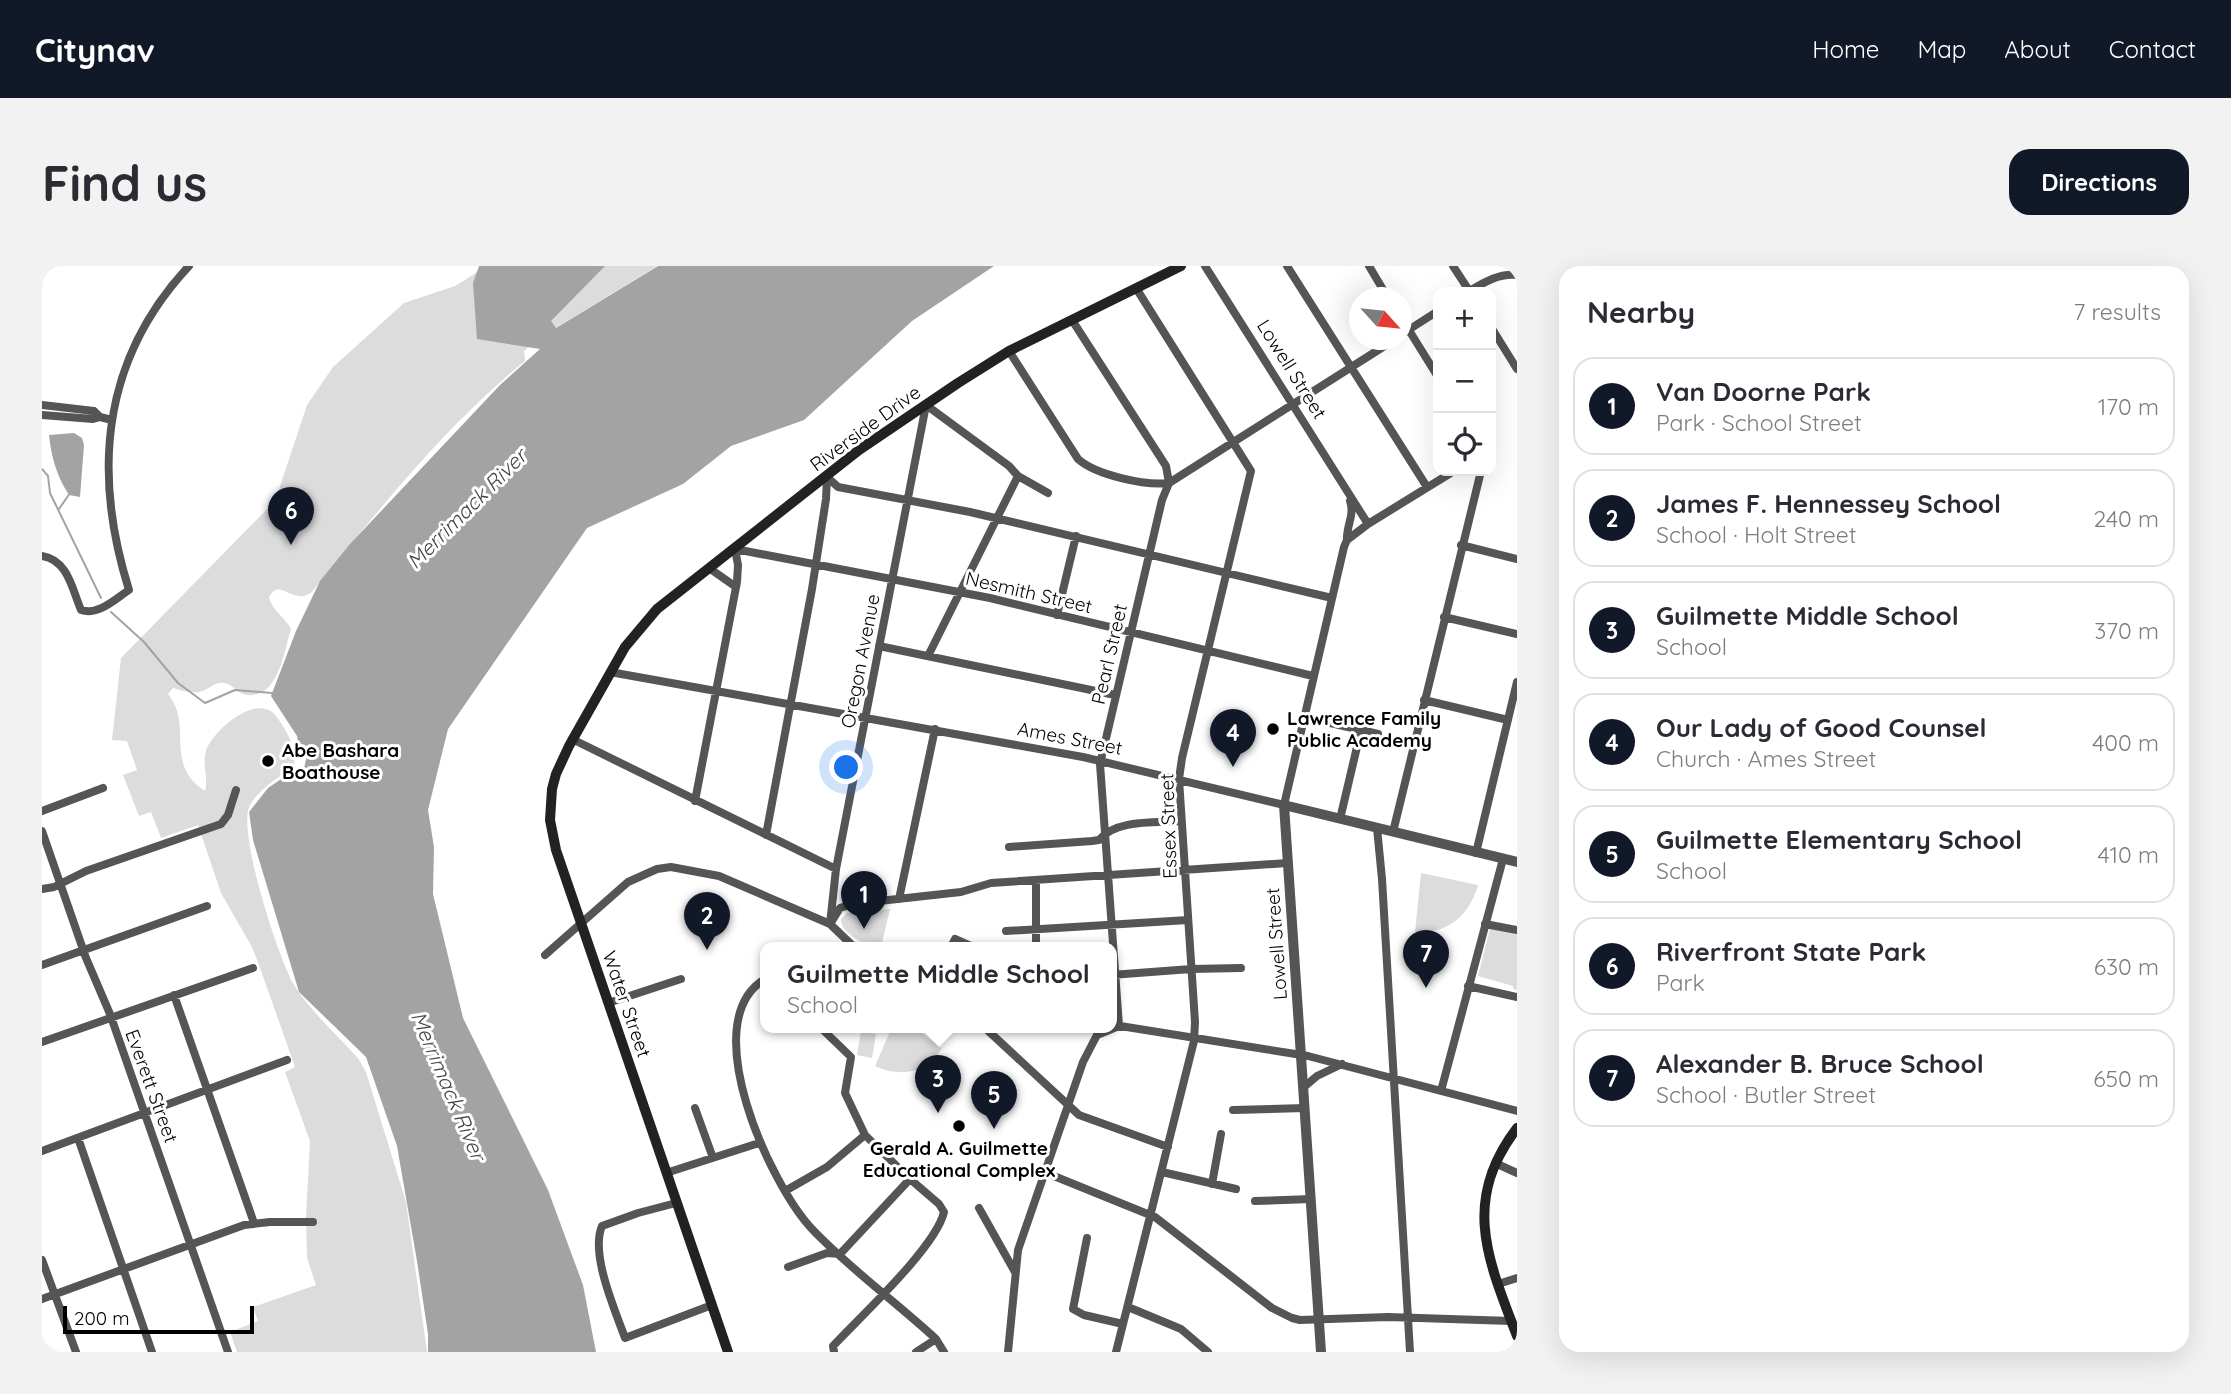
<!DOCTYPE html>
<meta charset="utf-8">
<style>
:root{--surface:#fff;--page:#f2f2f3;--text:#2b2b33;--muted:#7c7c81;--line:#e1e1e2;--accent:#111827}
body{margin:0;font-family:Quicksand,sans-serif;background:var(--page);color:var(--text)}
.controls{position:absolute;right:21px;top:21px;display:grid;overflow:hidden;border-radius:14px;box-shadow:0 7px 28px #0002}
.controls button{width:63px;height:63px;display:grid;place-items:center;padding:0;border:0;border-bottom:2px solid var(--line);background:var(--surface);color:var(--text);font:35px sans-serif}
.compass{position:absolute;left:1307px;top:21px;width:63px;height:63px;border-radius:50%;background:var(--surface);box-shadow:0 7px 28px #0002;rotate:117deg}
.scale{position:absolute;left:21px;bottom:18px;width:191px;box-sizing:border-box;padding-left:7px;border:4px solid #000;border-top:0;font-size:19px;line-height:24px;white-space:nowrap;color:#000;-webkit-text-stroke:5px #fff;paint-order:stroke}
.you{position:absolute;left:805px;top:502px;width:24px;height:24px;margin:-18px;border:5px solid #fff;border-radius:50%;background:#1a73e8;box-shadow:0 0 0 10px #1a73e833}
.badge{display:grid;place-items:center;width:46px;height:46px;border-radius:50%;background:var(--accent);color:#fff;font-size:23px;font-weight:700}
.pin{position:absolute;translate:-50% -58px;filter:drop-shadow(0 2px 4px #0008)}
.pin::after{content:'';position:absolute;top:37px;width:24px;height:21px;background:inherit;clip-path:polygon(0 0,100% 0,50% 100%)}
.popup{position:absolute;left:718px;top:676px;width:357px;height:91px;box-sizing:border-box;display:grid;place-content:center;border-radius:14px;background:var(--surface);filter:drop-shadow(0 2px 5px #0005);font-size:23px;white-space:nowrap;color:var(--muted)}
.popup b{font-size:26px;color:var(--text)}
.popup::after{content:'';position:absolute;left:50%;top:100%;margin-left:-14px;border:14px solid transparent;border-top-color:var(--surface)}
.list{margin:0;padding:0;list-style:none}
h2{display:flex;justify-content:space-between;align-items:center;height:91px;margin:0;padding:0 28px;font-size:30px}
h2 small{font-size:23px;font-weight:400;color:var(--muted)}
.list li{display:grid;grid-template-columns:46px 1fr auto;gap:21px;align-items:center;box-sizing:border-box;height:98px;margin:0 14px 14px;padding:0 14px;border:2px solid var(--line);border-radius:21px}
.list b{display:block;font-size:26px;white-space:nowrap}
.list p{margin:0;font-size:23px;white-space:nowrap;color:var(--muted)}
.list em{font-size:23px;font-style:normal;color:var(--muted)}
.icon{flex:none;width:38px;height:38px;fill:none;stroke:currentColor;stroke-width:2;stroke-linecap:round;stroke-linejoin:round}
.map{position:relative;flex:none;width:1475px;height:1086px;overflow:hidden;border-radius:21px}
header{display:flex;align-items:center;gap:42px;box-sizing:border-box;height:98px;padding:0 35px;background:var(--accent);color:#fff}
header strong{font-size:33px}
nav{display:flex;gap:38px;margin-inline-start:auto;font-size:24px}
.intro{display:flex;align-items:center;justify-content:space-between;box-sizing:border-box;height:168px;padding:0 42px}
h1{margin:0;font-size:49px}
.button{padding:18px 32px;border-radius:21px;background:var(--accent);color:#fff;font-size:24px;font-weight:700}
main{display:flex;gap:42px;padding:0 42px}
aside{flex:1;background:var(--surface);border-radius:21px;box-shadow:0 7px 28px #0002}
.map>svg:first-child{display:block}
</style>
<header>
<strong>Citynav</strong>
<nav><a>Home</a><a>Map</a><a>About</a><a>Contact</a></nav>
</header>
<div class="intro"><h1>Find us</h1><a class="button">Directions</a></div>
<main>
<div class="map">
<svg width="1475" height="1086" viewBox="0 0 1475 1086">
<rect width="100%" height="100%" fill="#fff"/>
<path fill="#dcdcdc" d="M 445,0 L 615,0 L 497,72 L 482,85 L 483,95 C 401,162 336,245 269,327 C 266,328 262,331 258,330 C 244,330 237,315 227,331 C 230,345 243,351 249,363 C 242,385 237,432 205,429 C 195,428 192,418 182,417 C 173,416 170,421 163,424 C 153,429 141,425 131,422 L 126,428 C 152,460 121,498 163,525 C 167,511 159,497 165,482 C 173,464 210,431 230,446 C 237,451 251,476 252,484 C 253,489 252,495 252,501 C 236,512 218,522 208,539 C 194,563 237,694 252,719 C 269,746 295,769 316,792 L 324,806 L 364,936 L 385,1086 L 195,1086 L 188,1066 L 216,1055 L 211,1041 L 274,1019 L 265,992 L 264,951 L 268,875 L 243,806 L 253,801 L 217,699 L 210,681 L 179,627 L 156,559 L 119,572 L 109,546 L 97,550 L 81,509 L 95,504 L 85,475 L 70,474 L 79,392 L 233,235 L 265,139 L 291,101 L 362,37 L 413,20 Z
M 1379,607 L 1436,619 C 1427,650 1406,668 1373,666 Z
M 848,643 L 839,681 C 826,681 798,668 799,653 L 805,647 Z
M 1448,662 L 1475,668 L 1475,724 L 1471,723 L 1471,720 L 1436,710 Z
M 850,761 L 871,761 L 900,782 C 886,807 858,812 833,800 Z
M 819,765 L 834,768 L 830,792 L 815,789 Z"/>
<path fill="#a3a3a3" d="M 437,0 L 563,0 L 509,55 L 514,62 L 616,0 L 952,0 L 870,55 L 762,154 L 689,180 L 641,218 L 545,262 L 406,463 L 386,544 L 392,581 L 391,628 L 421,752 L 506,924 L 541,1019 L 554,1086 L 386,1086 L 386,1068 L 375,995 L 355,880 L 324,791 L 257,726 L 211,574 L 207,546 L 226,522 L 251,505 L 261,506 L 265,490 L 257,481 L 255,470 L 229,430 L 254,365 L 278,315 L 308,278 L 458,119 L 498,83 L 435,73 L 431,17 Z
M 32,167 L 40,172 L 42,179 L 38,231 L 27,229 C 15,211 9,190 7,169 Z"/>
<g fill="none" stroke-linecap="round" stroke-linejoin="round">
<path stroke="#a3a3a3" stroke-width="2" d="M 0,203 L 6,210 L 8,227 L 59,332
M 17,243 L 28,227
M 69,346 L 102,376 L 136,417 L 163,437 L 193,424 L 230,427"/>
<path stroke="#555" stroke-width="8" d="M 1245,0 L 1385,221
M 1327,0 L 1346,32
M 1411,0 L 1428,26
M 1426,26 C 1441,17 1456,7 1475,9
M 1360,53 L 1396,111
M 1449,61 L 1475,103
M 1360,68 L 1396,45
M 967,85 L 1036,193 C 1054,209 1103,220 1127,217 L 1352,74
M 0,139 L 52,145 L 58,151 L 70,154
M 0,149 L 51,153 L 58,151
M 785,211 L 796,221 L 928,246 L 1290,332
M 1326,258 L 1412,205
M 1305,274 C 1304,260 1313,249 1308,235
M 1419,279 L 1475,293
M 0,290 C 26,294 30,323 39,344 C 56,350 73,333 87,324 C 50,206 60,93 147,0
M 667,302 L 694,321
M 1015,349 L 1034,270
M 1402,351 L 1475,368
M 837,380 L 1073,429
M 886,390 L 976,210
M 568,406 L 1041,491 L 1242,539 L 1302,281 L 1305,274 L 1326,258 L 1163,0
M 1382,434 L 1466,454
M 1262,451 L 1319,464 L 1298,553
M 1319,464 L 1336,468
M 530,473 L 794,603
M 653,535 L 695,316 L 696,299 L 693,283 L 948,332 L 1271,410
M 0,545 L 61,522
M 1335,562 L 1340,613 L 1368,1086
M 0,565 L 44,692 L 68,748 L 186,1086
M 1351,566 L 1439,205
M 724,569 L 770,323 L 784,233 L 785,211
M 967,581 L 1050,575 L 1057,574 C 1074,553 1113,557 1138,555
M 1434,587 L 1475,416
M 0,623 L 12,621 L 44,605 L 179,558 L 186,549 L 194,524
M 857,633 L 893,463
M 790,655 L 798,642 L 810,638 L 919,626 L 949,617 L 1245,597
M 788,658 L 794,603 L 884,139 L 967,200 L 976,210 L 1006,227
M 1443,658 L 1475,664
M 964,665 L 1146,654
M 909,681 L 913,673 L 931,681
M 994,681 L 994,614
M 503,689 L 586,616 L 615,603 L 629,601 L 677,610 L 788,658 L 812,681
M 0,699 L 165,640
M 1069,709 L 1149,703 L 1199,702
M 723,713 C 652,755 729,920 770,963 C 808,1003 854,1036 894,1073 L 902,1086
M 1426,720 L 1475,731
M 132,729 L 212,957
M 566,737 L 639,713
M 1072,759 L 1266,790 L 1475,845
M 778,761 L 809,791 L 803,827 L 823,869 L 868,913 L 897,938 L 902,946 C 894,981 818,1051 791,1080 L 792,1086
M 942,761 L 1037,849 L 1126,881
M 0,776 L 211,702
M 1262,821 L 1275,810 L 1300,798
M 1399,825 L 1461,593
M 653,842 L 671,892
M 1191,844 L 1263,842
M 36,872 L 110,1086
M 0,885 L 245,794
M 1453,897 L 1475,907
M 1002,906 L 1113,951 L 1230,1042 L 1250,1052 L 1258,1054 L 1346,1051 L 1469,1055
M 1120,906 L 1194,923
M 624,907 L 717,877
M 1170,918 L 1179,868
M 743,925 L 785,901 L 823,869
M 1213,935 L 1269,933
M 634,937 L 596,947 L 560,960 C 548,988 573,1044 583,1072 L 670,1039
M 937,942 L 973,1006
M 1045,972 L 1031,1043 L 1042,1049 L 1081,1058
M 0,994 L 34,1086
M 746,1001 L 785,987 L 798,988 L 868,913
M 1456,1018 L 1475,1012
M 0,1033 L 202,959 L 228,956 L 271,956
M 1086,1041 L 1139,1063 L 1166,1086
M 874,1086 L 894,1073
M 966,1086 L 976,984 L 1041,796 L 1055,769 L 1077,760 L 1058,498 L 1120,234 L 1127,217 L 1124,200 L 1030,54
M 1074,1086 L 1152,775 L 1153,756 L 1137,513 L 1140,492 L 1209,205 L 1094,22"/>
<path stroke="#555" stroke-width="10" d="M 1279,1086 L 1242,539 L 1475,596"/>
<path stroke="#222" stroke-width="10" d="M 1475,862 C 1419,935 1446,994 1475,1070
M 686,1086 L 514,584 L 508,554 L 510,523 L 514,508 L 527,480 L 583,381 L 615,343 L 817,184 L 916,117 L 967,85 L 1139,0"/>
</g>
<g fill="#000" stroke="#fff" stroke-width="2.5">
<circle cx="1231" cy="463" r="7"/>
<circle cx="226" cy="495" r="7"/>
<circle cx="917" cy="860" r="7"/>
</g>
<g text-anchor="middle" stroke-width="6" stroke-linejoin="round" paint-order="stroke">
<g font-size="19" fill="#000" stroke="#fff">
<text transform="translate(1250 103) rotate(58)" y="7">Lowell Street</text>
<text transform="translate(823 162) rotate(-36)" y="7">Riverside Drive</text>
<text transform="translate(987 326) rotate(13)" y="7">Nesmith Street</text>
<text transform="translate(1067 388) rotate(-77)" y="7">Pearl Street</text>
<text transform="translate(818 395) rotate(-79)" y="7">Oregon Avenue</text>
<text transform="translate(1028 472) rotate(11)" y="7">Ames Street</text>
<text transform="translate(1126 560) rotate(-92)" y="7">Essex Street</text>
<text transform="translate(1234 678) rotate(-94)" y="7">Lowell Street</text>
<text transform="translate(585 738) rotate(71)" y="7">Water Street</text>
<text transform="translate(110 820) rotate(70)" y="7">Everett Street</text>
</g>
<g font-size="19" font-weight="bold" fill="#000" stroke="#fff" text-anchor="start">
<text x="1245" y="459">Lawrence Family<tspan x="1245" dy="22">Public Academy</tspan></text>
<text x="240" y="491">Abe Bashara<tspan x="240" dy="22">Boathouse</tspan></text>
<text x="917" y="889" text-anchor="middle">Gerald A. Guilmette<tspan x="917" dy="22">Educational Complex</tspan></text>
</g>
<g font-size="21" font-style="italic" fill="#444" stroke="#fff">
<text transform="translate(425 243) rotate(-45)" y="7">Merrimack River</text>
<text transform="translate(406 820) rotate(67)" y="7">Merrimack River</text>
</g>
</g>
</svg>
<div class="controls">
<button>+</button>
<button>−</button>
<button><svg class="icon" aria-label="locate" viewBox="0 0 24 24"><circle cx="12" cy="12" r="6"/><path d="M12 2v4M12 18v4M2 12h4M18 12h4"/></svg></button>
</div>
<svg class="compass" viewBox="-18 -18 36 36"><path d="M0-13l5 13h-10z" fill="#e53935"/><path d="M0 13l5-13h-10z" fill="#7c7c81"/></svg>
<div class="scale">200 m</div>
<div class="you"></div>
<div class="pin badge" style="left:822px;top:663px">1</div>
<div class="pin badge" style="left:665px;top:684px">2</div>
<div class="pin badge" style="left:896px;top:847px">3</div>
<div class="popup"><b>Guilmette Middle School</b>School</div>
<div class="pin badge" style="left:1191px;top:501px">4</div>
<div class="pin badge" style="left:952px;top:863px">5</div>
<div class="pin badge" style="left:249px;top:279px">6</div>
<div class="pin badge" style="left:1384px;top:722px">7</div>
</div>
<aside>
<h2>Nearby<small>7 results</small></h2>
<ul class="list">
<li><span class="badge">1</span><div><b>Van Doorne Park</b><p>Park · School Street</p></div><em>170 m</em></li>
<li><span class="badge">2</span><div><b>James F. Hennessey School</b><p>School · Holt Street</p></div><em>240 m</em></li>
<li><span class="badge">3</span><div><b>Guilmette Middle School</b><p>School</p></div><em>370 m</em></li>
<li><span class="badge">4</span><div><b>Our Lady of Good Counsel</b><p>Church · Ames Street</p></div><em>400 m</em></li>
<li><span class="badge">5</span><div><b>Guilmette Elementary School</b><p>School</p></div><em>410 m</em></li>
<li><span class="badge">6</span><div><b>Riverfront State Park</b><p>Park</p></div><em>630 m</em></li>
<li><span class="badge">7</span><div><b>Alexander B. Bruce School</b><p>School · Butler Street</p></div><em>650 m</em></li>
</ul>
</aside>
</main>
